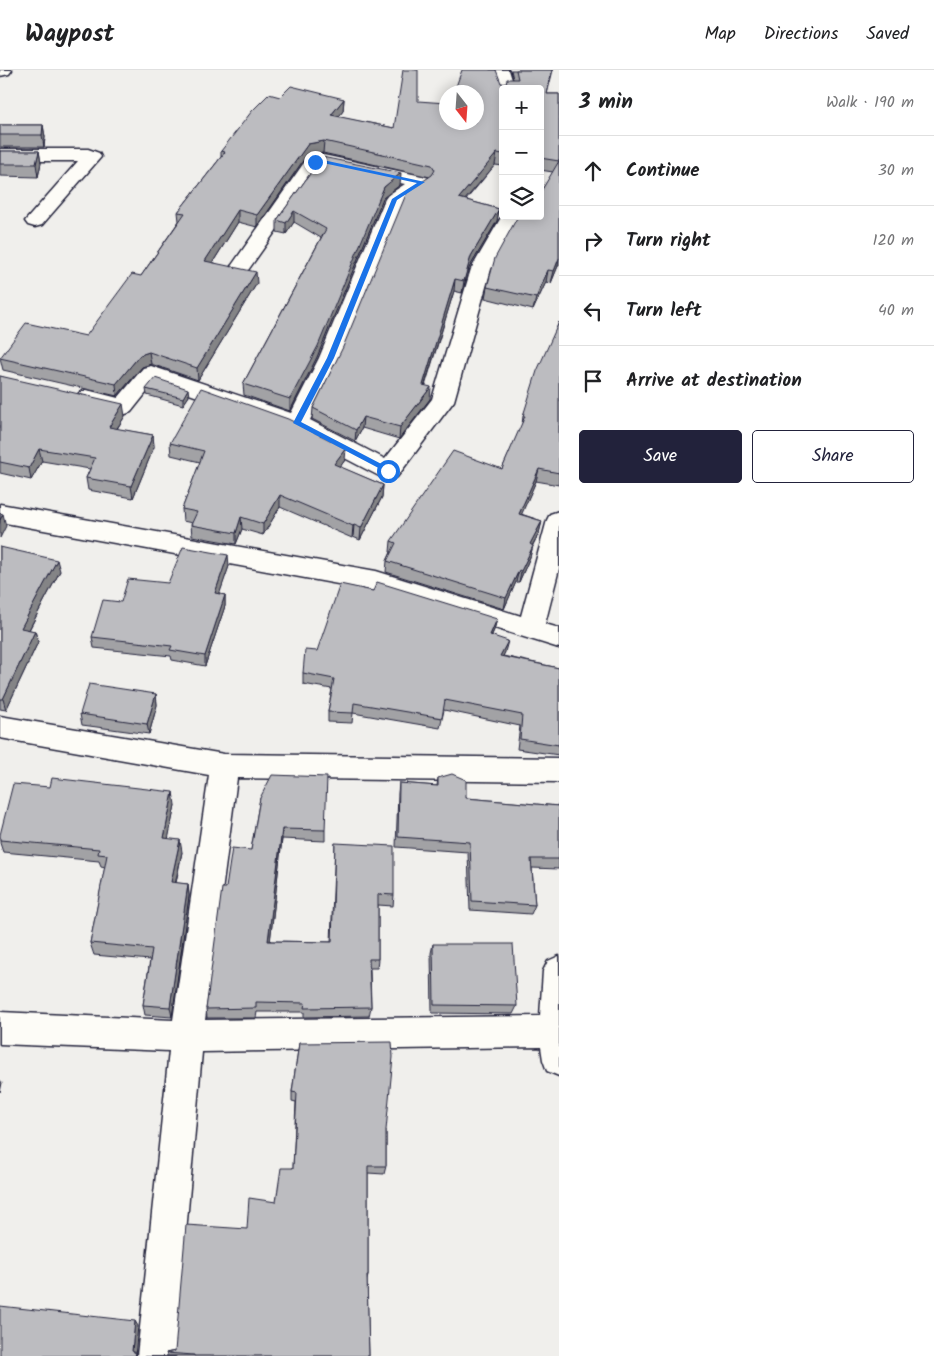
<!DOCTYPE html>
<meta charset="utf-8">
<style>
:root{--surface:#fff;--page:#f2f2f2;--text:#202124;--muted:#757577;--line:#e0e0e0;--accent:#22223b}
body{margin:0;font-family:Kalam,sans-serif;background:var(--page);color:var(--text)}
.controls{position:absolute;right:15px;top:15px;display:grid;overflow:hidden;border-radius:5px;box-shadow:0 2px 12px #0003}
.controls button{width:45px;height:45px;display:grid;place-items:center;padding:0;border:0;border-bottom:1px solid var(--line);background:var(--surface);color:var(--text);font:25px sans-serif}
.compass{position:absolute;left:439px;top:15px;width:45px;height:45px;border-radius:50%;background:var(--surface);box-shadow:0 2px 12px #0003;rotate:163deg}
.stop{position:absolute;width:15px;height:15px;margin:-11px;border:4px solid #1a73e8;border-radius:50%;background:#fff}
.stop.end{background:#1a73e8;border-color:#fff;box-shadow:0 1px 5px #0008}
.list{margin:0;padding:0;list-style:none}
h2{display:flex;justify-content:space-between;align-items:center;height:65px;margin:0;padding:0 20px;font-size:21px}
h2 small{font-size:16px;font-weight:400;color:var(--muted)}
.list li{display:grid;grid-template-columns:32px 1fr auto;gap:15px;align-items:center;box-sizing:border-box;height:70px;padding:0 20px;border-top:1px solid var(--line)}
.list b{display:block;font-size:19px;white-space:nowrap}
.list em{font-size:16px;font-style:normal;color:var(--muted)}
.actions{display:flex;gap:10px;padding:15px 20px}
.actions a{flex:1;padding:11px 0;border:1px solid var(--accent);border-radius:5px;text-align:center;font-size:18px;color:var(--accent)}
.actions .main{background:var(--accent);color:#fff}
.icon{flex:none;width:28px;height:28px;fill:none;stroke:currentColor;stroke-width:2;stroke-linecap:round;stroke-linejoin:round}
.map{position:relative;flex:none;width:559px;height:1286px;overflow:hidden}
header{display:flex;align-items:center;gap:30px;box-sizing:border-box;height:70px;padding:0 25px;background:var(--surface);border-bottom:1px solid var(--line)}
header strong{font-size:24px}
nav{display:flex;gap:28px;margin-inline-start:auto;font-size:18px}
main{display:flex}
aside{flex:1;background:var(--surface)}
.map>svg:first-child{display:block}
</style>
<header>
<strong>Waypost</strong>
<nav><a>Map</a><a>Directions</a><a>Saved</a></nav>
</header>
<main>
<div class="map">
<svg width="559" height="1286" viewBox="0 0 559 1286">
<rect width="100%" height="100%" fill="#f0efec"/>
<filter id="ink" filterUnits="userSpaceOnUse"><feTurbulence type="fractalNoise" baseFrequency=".02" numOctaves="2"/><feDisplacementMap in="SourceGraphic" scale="10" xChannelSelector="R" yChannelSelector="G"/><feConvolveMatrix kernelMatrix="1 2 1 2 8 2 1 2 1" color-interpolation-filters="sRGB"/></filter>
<g filter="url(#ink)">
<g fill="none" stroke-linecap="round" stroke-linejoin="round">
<defs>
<path id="street" d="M 0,0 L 12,0 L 9,4 L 0,6 Z
M 491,0 L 509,0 L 515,19 L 503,19 L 503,24 L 500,23 Z
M 0,79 L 88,79 L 99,83 L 101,87 L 42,155 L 35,157 L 28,155 L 25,151 L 78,91 L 0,91 Z
M 315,85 L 323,85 L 422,106 L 429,108 L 432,112 L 429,116 L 404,132 L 341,288 L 310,350 L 385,389 L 432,329 L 471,199 L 503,144 L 503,146 L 521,146 L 491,199 L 454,331 L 397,407 L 389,409 L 381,407 L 289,359 L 155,312 L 131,342 L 123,345 L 79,333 L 76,328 L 79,323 L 87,320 L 118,328 L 143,298 L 151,296 L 291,343 L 319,288 L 385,129 L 388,125 L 405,114 L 321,97 L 246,203 L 239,205 L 232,203 L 229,199 L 232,195 L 308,87 Z
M 0,434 L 376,501 L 521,546 L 547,450 L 550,444 L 559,441 L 559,499 L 545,554 L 559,558 L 559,578 L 376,521 L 0,452 Z
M 0,646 L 224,684 L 559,688 L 559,712 L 237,708 L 205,950 L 540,946 L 543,901 L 548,891 L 559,886 L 559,1006 L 547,1001 L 543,990 L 541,977 L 202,982 L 175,1286 L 137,1286 L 169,981 L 0,974 L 0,942 L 173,950 L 209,705 L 0,668 Z"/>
</defs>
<use href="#street" stroke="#22223b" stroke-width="3"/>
<use href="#street" fill="#fdfcf7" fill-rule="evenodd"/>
</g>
<path fill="#a2a2a5" stroke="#22223b" d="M 511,0 L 553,0 L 547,24 L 559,24 L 559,196 L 558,196 L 551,213 L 546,212 L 533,240 L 485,228 L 487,217 L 553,102 L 540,100 L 540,19 L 503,19 L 503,96 L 495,95 L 466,130 L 499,139 L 497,151 L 469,198 L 462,223 L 454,221 L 425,316 L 430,329 L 399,369 L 362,358 L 355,371 L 312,349 L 313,338 L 430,107 L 323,83 L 307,85 L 257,157 L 238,152 L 213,192 L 257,213 L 198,310 L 151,294 L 142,297 L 117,326 L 3,300 L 0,288 L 86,266 L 141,206 L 179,151 L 178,142 L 221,87 L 221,81 L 280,27 L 344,29 L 343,41 L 338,47 L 394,58 L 418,31 L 446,52 L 501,13 L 506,14 L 513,9 Z
M 0,55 L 43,55 L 45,67 L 44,77 L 0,77 Z
M 0,81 L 39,81 L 41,93 L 38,107 L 0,106 Z
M 322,87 L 400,115 L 383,128 L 317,287 L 290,341 L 244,325 L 243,314 L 321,168 L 294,152 L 286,164 L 277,162 L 277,150 Z
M 559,252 L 559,415 L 536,411 L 521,444 L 542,451 L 539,463 L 533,475 L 530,487 L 519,512 L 516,512 L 504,539 L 386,502 L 387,491 L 391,482 L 390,482 L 391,471 L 502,399 L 522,355 L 523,346 Z
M 0,306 L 125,346 L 117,359 L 153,365 L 154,377 L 133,428 L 88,420 L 86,408 L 90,399 L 42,391 L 31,410 L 0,403 Z
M 146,319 L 189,326 L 183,335 L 147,325 Z
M 170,373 L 345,390 L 340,397 L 383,415 L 382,427 L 360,470 L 353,467 L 352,468 L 280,437 L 263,465 L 242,459 L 236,474 L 192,466 L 191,455 L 192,453 L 183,451 L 182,439 L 200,392 L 171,385 Z
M 0,477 L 60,501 L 29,560 L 35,561 L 38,572 L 6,640 L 0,639 Z
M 229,496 L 219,524 L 225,525 L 225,536 L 205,596 L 172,590 L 171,586 L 94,578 L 92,567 L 121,532 L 168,513 Z
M 497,549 L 494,560 L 492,565 L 505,582 L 503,586 L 559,598 L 559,685 L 517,679 L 520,656 L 444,640 L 440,658 L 353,643 L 352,653 L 328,652 L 328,642 L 332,619 L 303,614 L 303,603 L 317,581 Z
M 156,624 L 157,635 L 149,664 L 82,655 L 80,644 Z
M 438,708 L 466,728 L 558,736 L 559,732 L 559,799 L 532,798 L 535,835 L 531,844 L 470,840 L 468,782 L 396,777 L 398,723 L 399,713 L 437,716 Z
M 260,728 L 325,760 L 325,771 L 282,769 L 270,871 L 331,872 L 335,773 L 394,825 L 393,836 L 378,835 L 378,889 L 377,898 L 370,898 L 371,937 L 369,946 L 304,947 L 304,942 L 257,942 L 256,948 L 207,948 L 206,939 L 226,818 L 251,780 Z
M 175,735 L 168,768 L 182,782 L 176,813 L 188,814 L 189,826 L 172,947 L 145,945 L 143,935 L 150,890 L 94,885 L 90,873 L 105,797 L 101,796 L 99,791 L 3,782 L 0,773 L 0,765 Z
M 433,874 L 517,936 L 513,944 L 432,943 L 431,883 Z
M 299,973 L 386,1060 L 386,1096 L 384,1104 L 368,1103 L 368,1205 L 367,1211 L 369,1286 L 167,1286 L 166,1283 L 175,1281 L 247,1159 L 276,1132 L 293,1098 L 296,1032 L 292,1031 L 292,1022 Z"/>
<path fill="#848486" stroke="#22223b" d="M 344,29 L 343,41 L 331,57 L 331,45 Z
M 43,55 L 45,67 L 44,77 L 42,65 Z
M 324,71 L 323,83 L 307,85 L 257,157 L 257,145 L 308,74 Z
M 39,81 L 41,93 L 38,107 L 36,94 Z
M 497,83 L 495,95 L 457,139 L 459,128 Z
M 401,103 L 400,115 L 383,128 L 317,287 L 290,341 L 290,329 L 384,117 Z
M 499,139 L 497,151 L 469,198 L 462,223 L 464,211 L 471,186 Z
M 238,140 L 238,152 L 206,203 L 205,191 Z
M 294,141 L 294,152 L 286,164 L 286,153 Z
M 559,188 L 558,196 L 551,213 L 554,201 Z
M 548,200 L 546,212 L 533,240 L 536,228 Z
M 256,202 L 257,213 L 198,310 L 197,298 Z
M 455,209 L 454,221 L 421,327 L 423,315 Z
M 149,282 L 151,294 L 142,297 L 117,326 L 116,314 L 140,285 Z
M 431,317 L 430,329 L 399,369 L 400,357 Z
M 188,319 L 189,326 L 183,335 L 183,328 Z
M 123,334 L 125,346 L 110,369 L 109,357 Z
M 363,347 L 362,358 L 355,371 L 356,360 Z
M 153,365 L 154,377 L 133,428 L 131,416 Z
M 346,378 L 345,390 L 333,406 L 334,394 Z
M 39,379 L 42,391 L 31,410 L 29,398 Z
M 539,399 L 536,411 L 517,455 L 519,444 Z
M 383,415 L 382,427 L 360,470 L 361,458 Z
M 280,425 L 280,437 L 263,465 L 263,454 Z
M 3,444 L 6,456 L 0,468 L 0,450 Z
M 241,447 L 242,459 L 236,474 L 236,463 Z
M 542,451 L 539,463 L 527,485 L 530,474 Z
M 354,455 L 353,467 L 352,468 L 353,456 Z
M 533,476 L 530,487 L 519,512 L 521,501 Z
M 228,485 L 229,496 L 216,534 L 215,523 Z
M 57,490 L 60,501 L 24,569 L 21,558 Z
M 519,500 L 516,512 L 504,539 L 506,528 Z
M 225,525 L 225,536 L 205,596 L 205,586 Z
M 497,549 L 494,560 L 487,575 L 490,565 Z
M 35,561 L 38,572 L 6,640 L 3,629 Z
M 508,571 L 505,582 L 498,597 L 500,586 Z
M 156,624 L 157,635 L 149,664 L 147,654 Z
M 173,722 L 175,735 L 166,780 L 164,768 Z
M 282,759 L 282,769 L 269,881 L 268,871 Z
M 180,770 L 182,782 L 173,824 L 171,812 Z
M 188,814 L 189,826 L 172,947 L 170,937 Z
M 0,1010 L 2,1013 L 0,1022 Z
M 135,1251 L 138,1256 L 135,1286 L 132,1281 Z"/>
<path fill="#bcbcc0" stroke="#22223b" d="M 403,0 L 418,0 L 418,31 L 446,33 L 446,52 L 476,52 L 476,22 L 454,22 L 462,0 L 496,0 L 501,13 L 506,14 L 507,9 L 518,9 L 516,0 L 552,0 L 547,24 L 559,24 L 559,91 L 540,88 L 540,19 L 503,19 L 503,84 L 497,83 L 459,128 L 499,139 L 471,186 L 464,211 L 455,209 L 423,315 L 431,317 L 400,357 L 363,347 L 356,360 L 313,338 L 343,277 L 407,122 L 432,105 L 435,100 L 432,95 L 324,71 L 308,74 L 257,145 L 238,140 L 205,191 L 256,202 L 197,298 L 149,282 L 140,285 L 116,314 L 0,288 L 26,253 L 86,266 L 132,204 L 141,206 L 185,143 L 178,142 L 225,82 L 221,81 L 252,41 L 269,24 L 280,27 L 291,16 L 344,29 L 331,45 L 394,58 Z
M 0,55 L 43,55 L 42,65 L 0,65 Z
M 0,81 L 39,81 L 36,94 L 0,94 Z
M 322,87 L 401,103 L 384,117 L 318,276 L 290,329 L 243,314 L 326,159 L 294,141 L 286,153 L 277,150 Z
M 559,91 L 559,188 L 554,201 L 548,200 L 536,228 L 487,217 L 495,188 L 518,146 L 540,146 L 540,123 Z
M 559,252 L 559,403 L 539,399 L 519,444 L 542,451 L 530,474 L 533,476 L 521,501 L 519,500 L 506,528 L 387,491 L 396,473 L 391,471 L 453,381 L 502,399 L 525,346 L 523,346 L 537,301 Z
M 0,306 L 123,334 L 109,357 L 153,365 L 131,416 L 86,408 L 95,388 L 39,379 L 29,398 L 0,392 Z
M 155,308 L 188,319 L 183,328 L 146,319 Z
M 201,318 L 288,349 L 346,378 L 334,394 L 383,415 L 361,458 L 354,455 L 353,456 L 280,425 L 263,454 L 241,447 L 236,463 L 191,455 L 197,442 L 182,439 L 204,381 L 170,373 Z
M 0,443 L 3,444 L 0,450 Z
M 0,477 L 57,490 L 21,558 L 35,561 L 3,629 L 0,629 Z
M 183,477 L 228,485 L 215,523 L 225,525 L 205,586 L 170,580 L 172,576 L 92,567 L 103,530 L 121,532 L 128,509 L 168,513 Z
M 377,512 L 497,549 L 490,565 L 508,571 L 500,586 L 559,598 L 559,675 L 520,669 L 522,645 L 445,630 L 442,648 L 354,633 L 353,643 L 328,642 L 334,609 L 303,603 L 305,580 L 317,581 L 340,514 L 373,521 Z
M 89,614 L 156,624 L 147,654 L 80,644 Z
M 452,704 L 466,710 L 466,728 L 559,736 L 559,789 L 531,789 L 535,835 L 472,831 L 470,772 L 398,767 L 399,713 L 438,716 L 438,708 Z
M 272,705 L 327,707 L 325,760 L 282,759 L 268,871 L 332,872 L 335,773 L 394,776 L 394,825 L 378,824 L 378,889 L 369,889 L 371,937 L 304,938 L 305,933 L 256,932 L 256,938 L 206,939 L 222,818 L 226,818 L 232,778 L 251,780 L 260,728 Z
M 52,708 L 173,722 L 164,768 L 180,770 L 171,812 L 188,814 L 170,937 L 143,935 L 152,879 L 90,873 L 107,785 L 98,784 L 99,779 L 0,770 L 0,765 L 13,714 L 50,717 Z
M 433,874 L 513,874 L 517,936 L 434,935 Z
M 392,972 L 393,987 L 386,1060 L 386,1096 L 368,1096 L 368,1205 L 367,1205 L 369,1286 L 194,1286 L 194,1285 L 166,1283 L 175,1281 L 186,1155 L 247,1159 L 249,1128 L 276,1132 L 281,1098 L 293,1098 L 297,1023 L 292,1022 L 299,973 Z
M 0,1236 L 135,1251 L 132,1281 L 136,1283 L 135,1286 L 0,1286 Z"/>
</g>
<path fill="#1a73e8" d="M 313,90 L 323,90 L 425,112 L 397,130 L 334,288 L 301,352 L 391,399 L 392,401 L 388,403 L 293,353 L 327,288 L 392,129 L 417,113 L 323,93 L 315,93 Z"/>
</svg>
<div class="controls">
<button>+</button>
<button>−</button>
<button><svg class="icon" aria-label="layers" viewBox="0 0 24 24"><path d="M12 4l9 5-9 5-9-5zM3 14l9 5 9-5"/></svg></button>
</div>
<svg class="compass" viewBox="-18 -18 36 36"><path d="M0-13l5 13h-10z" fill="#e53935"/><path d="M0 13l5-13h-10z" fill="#757577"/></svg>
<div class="stop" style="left:388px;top:401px"></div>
<div class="stop end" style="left:315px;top:92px"></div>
</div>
<aside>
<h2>3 min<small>Walk · 190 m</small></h2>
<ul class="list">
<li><svg class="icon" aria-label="ahead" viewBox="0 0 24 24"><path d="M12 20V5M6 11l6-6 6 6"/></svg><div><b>Continue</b></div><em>30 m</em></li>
<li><svg class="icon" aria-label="right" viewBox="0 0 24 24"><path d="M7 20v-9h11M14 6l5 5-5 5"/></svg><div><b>Turn right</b></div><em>120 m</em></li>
<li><svg class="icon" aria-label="left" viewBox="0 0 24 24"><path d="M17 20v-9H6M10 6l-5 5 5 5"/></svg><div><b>Turn left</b></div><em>40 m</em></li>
<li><svg class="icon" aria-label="arrive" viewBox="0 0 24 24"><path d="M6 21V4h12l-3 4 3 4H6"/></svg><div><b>Arrive at destination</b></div></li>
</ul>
<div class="actions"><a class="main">Save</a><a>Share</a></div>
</aside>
</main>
